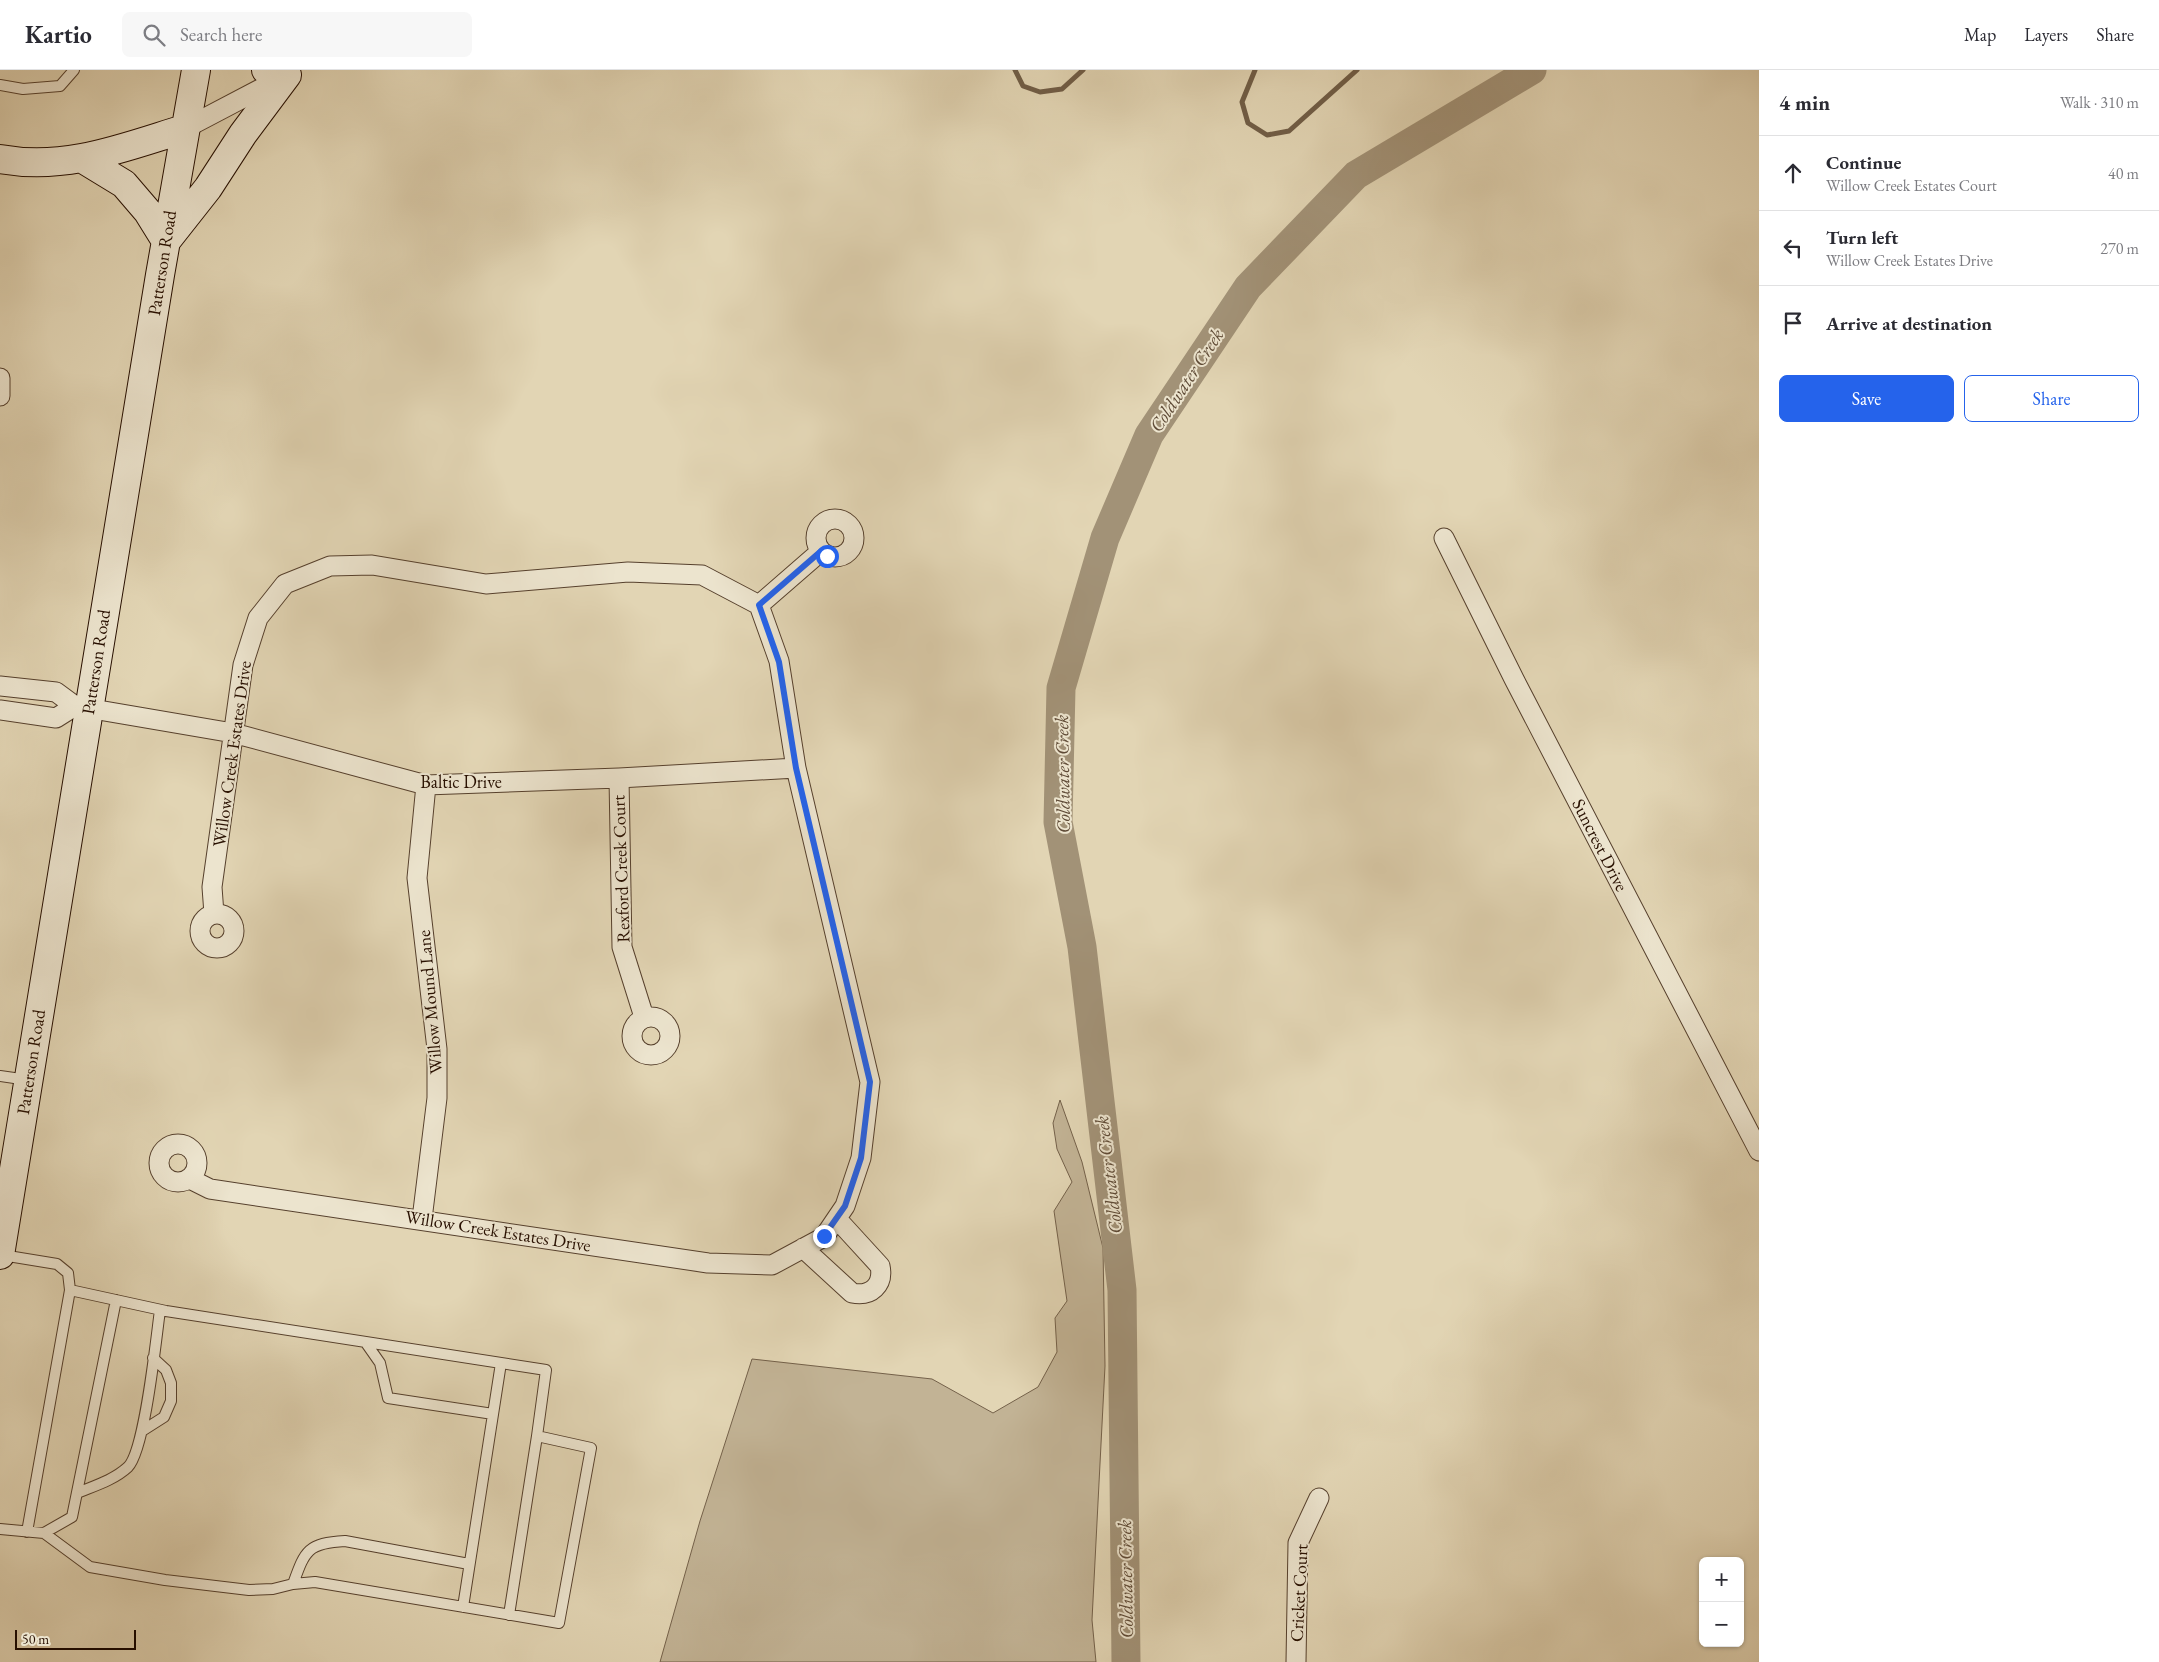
<!DOCTYPE html>
<meta charset="utf-8">
<style>
:root{--surface:#fff;--page:#f7f7f7;--text:#2b2b33;--muted:#7c7c81;--line:#e1e1e2;--accent:#2563eb}
body{margin:0;font-family:"EB Garamond",serif;background:var(--page);color:var(--text)}
.controls{position:absolute;right:15px;bottom:15px;display:grid;overflow:hidden;border-radius:8px;box-shadow:0 1px 4px #0004}
.controls button{width:45px;height:45px;display:grid;place-items:center;padding:0;border:0;border-bottom:1px solid var(--line);background:var(--surface);color:var(--text);font:25px sans-serif}
.scale{position:absolute;left:15px;bottom:12px;width:121px;box-sizing:border-box;padding-left:5px;border:2px solid #270f00;border-top:0;font-size:14px;line-height:18px;white-space:nowrap;color:#270f00;-webkit-text-stroke:4px #ece4ce;paint-order:stroke}
.stop{position:absolute;width:15px;height:15px;margin:-11px;border:4px solid #2563eb;border-radius:50%;background:#fff}
.stop.end{background:#2563eb;border-color:#fff;box-shadow:0 1px 5px #0008}
.list{margin:0;padding:0;list-style:none}
h2{display:flex;justify-content:space-between;align-items:center;height:65px;margin:0;padding:0 20px;font-size:21px}
h2 small{font-size:16px;font-weight:400;color:var(--muted)}
.list li{display:grid;grid-template-columns:32px 1fr auto;gap:15px;align-items:center;box-sizing:border-box;height:75px;padding:0 20px;border-top:1px solid var(--line)}
.list b{display:block;font-size:19px;white-space:nowrap}
.list p{margin:0;font-size:16px;white-space:nowrap;color:var(--muted)}
.list em{font-size:16px;font-style:normal;color:var(--muted)}
.actions{display:flex;gap:10px;padding:15px 20px}
.actions a{flex:1;padding:11px 0;border:1px solid var(--accent);border-radius:8px;text-align:center;font-size:18px;color:var(--accent)}
.actions .main{background:var(--accent);color:#fff}
.icon{flex:none;width:28px;height:28px;fill:none;stroke:currentColor;stroke-width:2;stroke-linecap:round;stroke-linejoin:round}
.map{position:relative;flex:none;width:1759px;height:1592px;overflow:hidden}
header{display:flex;align-items:center;gap:30px;box-sizing:border-box;height:70px;padding:0 25px;background:var(--surface);border-bottom:1px solid var(--line)}
header strong{font-size:24px}
nav{display:flex;gap:28px;margin-inline-start:auto;font-size:18px}
.search{width:350px;height:45px;background:var(--page);display:flex;align-items:center;gap:12px;box-sizing:border-box;padding:0 18px;border-radius:8px;color:var(--muted);font-size:19px}
main{display:flex}
aside{flex:1;background:var(--surface)}
.map>svg:first-child{display:block}
</style>
<header>
<strong>Kartio</strong>
<div class="search"><svg class="icon" aria-label="search" viewBox="0 0 24 24"><circle cx="10" cy="10" r="6"/><path d="M15 15l6 6"/></svg>Search here</div>
<nav><a>Map</a><a>Layers</a><a>Share</a></nav>
</header>
<main>
<div class="map">
<svg width="1759" height="1592" viewBox="0 0 1759 1592">
<rect width="100%" height="100%" fill="#e2d5b4"/>
<filter id="stains"><feTurbulence type="fractalNoise" baseFrequency=".004" numOctaves="4"/><feColorMatrix values="0 0 0 0 .2 0 0 0 0 .09 0 0 0 0 .02 0 0 0 .5 -.17"/></filter>
<radialGradient id="worn" r=".72"><stop offset=".6" stop-color="#630" stop-opacity="0"/><stop offset="1" stop-color="#630" stop-opacity=".3"/></radialGradient>
<path fill="#c2b395" stroke="#74614a" d="M 1060,1030 L 1082,1092 L 1103,1178 L 1105,1296 L 1092,1550 L 1096,1592 L 660,1592 L 700,1451 L 752,1289 L 932,1309 L 993,1343 L 1038,1317 L 1057,1282 L 1055,1248 L 1067,1231 L 1054,1141 L 1072,1112 L 1057,1079 L 1053,1053 Z"/>
<g fill="none" stroke-linecap="round" stroke-linejoin="round">
<path stroke="#715e47" stroke-width="5" d="M 1015,0 L 1023,16 L 1040,22 L 1062,19 L 1083,0
M 1255,0 L 1242,32 L 1248,53 L 1267,65 L 1289,61 L 1357,0"/>
<path stroke="#a29277" stroke-width="29" d="M 1126,1592 L 1122,1220 L 1082,877 L 1058,752 L 1061,618 L 1105,468 L 1149,365 L 1248,217 L 1356,105 L 1532,0"/>
<defs>
<path id="lane" d="M 0,15 L 23,19 L 60,16 L 74,0
M 0,1006 L 28,1010
M 366,1273 L 380,1293 L 388,1328 L 493,1344
M 142,1361 L 164,1347 L 171,1331 L 171,1313 L 166,1300 L 153,1288
M 77,1423 C 94,1416 114,1410 128,1397 C 145,1380 156,1269 160,1240
M 0,1459 L 44,1463 L 90,1497 L 165,1510 L 249,1520 L 273,1519 L 293,1514 L 315,1512 L 559,1553 L 591,1378 L 537,1366 L 546,1300 L 166,1241 L 70,1220 L 68,1203 L 57,1194 L 2,1185
M 27,1462 L 70,1220
M 44,1463 L 72,1447 L 116,1230
M 293,1514 C 305,1481 307,1473 345,1471 L 469,1494
M 463,1537 L 501,1293
M 509,1545 L 537,1366"/>
<path id="street" d="M 184,59 L 283,7
M 0,308 L 0,326
M816 468a19 19 0 1 1 38 0a19 19 0 1 1-38 0Z
M 1444,468 L 1514,609 L 1759,1081
M 759,535 L 820,482
M 0,616 L 56,622 L 75,636 L 233,663 L 426,715 L 619,708 L 796,698
M 0,640 L 56,648 L 75,636
M 619,708 L 622,877 L 644,947
M200 861a17 17 0 1 1 34 0a17 17 0 1 1-34 0Z
M632 966a19 19 0 1 1 38 0a19 19 0 1 1-38 0Z
M159 1093a19 19 0 1 1 38 0a19 19 0 1 1-38 0Z
M 190,1109 L 210,1119 L 708,1193 L 772,1195 L 824,1167 L 845,1136 L 861,1088 L 870,1012 L 796,698 L 779,591 L 759,535 L 702,505 L 628,502 L 486,514 L 372,495 L 330,496 L 285,514 L 258,548 L 243,595 L 212,817 L 214,844
M 422,1149 L 437,1028 L 437,979 L 417,808 L 426,715
M 803,1178 L 852,1223 C 871,1227 884,1215 880,1196 L 837,1149
M 1296,1592 L 1298,1473 L 1319,1428"/>
<path id="secondary" d="M 0,89 C 66,101 122,78 184,59
M 83,89 L 124,114 L 148,142 L 166,171
M 167,170 L 208,118 L 243,64 L 287,5 L 266,0
M 0,1185 L 160,205 L 196,0"/>
</defs>
<use href="#lane" stroke="#56402d" stroke-width="12"/>
<use href="#street" stroke="#56402d" stroke-width="21"/>
<use href="#secondary" stroke="#270f00" stroke-width="30"/>
<use href="#lane" stroke="#ece4ce" stroke-width="10"/>
<use href="#street" stroke="#ece4ce" stroke-width="19"/>
<use href="#secondary" stroke="#ece4ce" stroke-width="28"/>
</g>
<g fill="none" stroke-linecap="round" stroke-linejoin="round">
<path stroke="#2563eb" stroke-width="6" d="M 824,1166 L 845,1136 L 861,1088 L 870,1012 L 796,698 L 779,592 L 759,535 L 820,482 L 827,486"/>
</g>
<g text-anchor="middle" stroke-width="4" stroke-linejoin="round" paint-order="stroke">
<g font-size="18" fill="#270f00" stroke="#ece4ce">
<text transform="translate(162 193) rotate(-81)" y="6">Patterson Road</text>
<text transform="translate(96 592) rotate(-81)" y="6">Patterson Road</text>
<text transform="translate(232 684) rotate(-82)" y="6">Willow Creek Estates Drive</text>
<text x="461" y="718">Baltic Drive</text>
<text transform="translate(1600 775) rotate(63)" y="6">Suncrest Drive</text>
<text transform="translate(621 799) rotate(-92)" y="6">Rexford Creek Court</text>
<text transform="translate(430 932) rotate(-95)" y="6">Willow Mound Lane</text>
<text transform="translate(31 992) rotate(-81)" y="6">Patterson Road</text>
<text transform="translate(498 1161) rotate(9)" y="6">Willow Creek Estates Drive</text>
<text transform="translate(1299 1523) rotate(-87)" y="6">Cricket Court</text>
</g>
<g font-size="19" font-style="italic" fill="#5e4a36" stroke="#ece4ce">
<text transform="translate(1186 310) rotate(-57)" y="7">Coldwater Creek</text>
<text transform="translate(1062 704) rotate(-91)" y="7">Coldwater Creek</text>
<text transform="translate(1108 1105) rotate(-97)" y="7">Coldwater Creek</text>
<text transform="translate(1125 1509) rotate(-91)" y="7">Coldwater Creek</text>
</g>
</g>
<rect width="100%" height="100%" filter="url(#stains)"/>
<rect width="100%" height="100%" fill="url(#worn)"/>
</svg>
<div class="controls">
<button>+</button>
<button>−</button>
</div>
<div class="scale">50 m</div>
<div class="stop" style="left:827px;top:486px"></div>
<div class="stop end" style="left:824px;top:1166px"></div>
</div>
<aside>
<h2>4 min<small>Walk · 310 m</small></h2>
<ul class="list">
<li><svg class="icon" aria-label="ahead" viewBox="0 0 24 24"><path d="M12 20V5M6 11l6-6 6 6"/></svg><div><b>Continue</b><p>Willow Creek Estates Court</p></div><em>40 m</em></li>
<li><svg class="icon" aria-label="left" viewBox="0 0 24 24"><path d="M17 20v-9H6M10 6l-5 5 5 5"/></svg><div><b>Turn left</b><p>Willow Creek Estates Drive</p></div><em>270 m</em></li>
<li><svg class="icon" aria-label="arrive" viewBox="0 0 24 24"><path d="M6 21V4h12l-3 4 3 4H6"/></svg><div><b>Arrive at destination</b></div></li>
</ul>
<div class="actions"><a class="main">Save</a><a>Share</a></div>
</aside>
</main>
